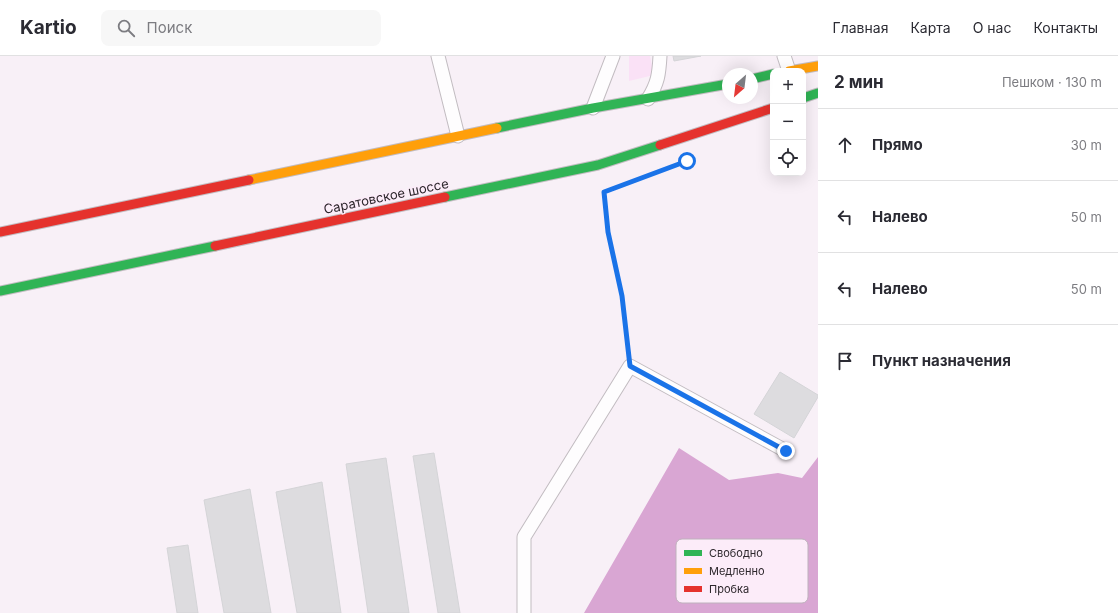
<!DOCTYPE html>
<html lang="ru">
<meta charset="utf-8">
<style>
:root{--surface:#fff;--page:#f7f7f7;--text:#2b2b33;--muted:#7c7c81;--line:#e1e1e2}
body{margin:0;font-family:Inter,sans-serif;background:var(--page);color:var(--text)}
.controls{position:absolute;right:12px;top:12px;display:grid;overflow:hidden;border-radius:8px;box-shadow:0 4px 16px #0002}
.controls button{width:36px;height:36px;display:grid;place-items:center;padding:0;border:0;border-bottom:1px solid var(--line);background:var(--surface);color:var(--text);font:20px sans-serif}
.compass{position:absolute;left:722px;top:12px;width:36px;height:36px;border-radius:50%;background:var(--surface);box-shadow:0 4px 16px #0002;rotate:208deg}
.stop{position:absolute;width:12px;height:12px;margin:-9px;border:3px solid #1a73e8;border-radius:50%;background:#fff}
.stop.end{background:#1a73e8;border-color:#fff;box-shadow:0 1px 4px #0008}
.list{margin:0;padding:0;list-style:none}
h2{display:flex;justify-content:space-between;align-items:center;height:52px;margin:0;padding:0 16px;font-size:17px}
h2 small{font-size:13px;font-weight:400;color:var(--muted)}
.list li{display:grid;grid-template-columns:26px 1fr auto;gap:12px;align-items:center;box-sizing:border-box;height:72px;padding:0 16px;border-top:1px solid var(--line)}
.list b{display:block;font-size:15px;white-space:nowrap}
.list em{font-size:13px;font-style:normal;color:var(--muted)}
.icon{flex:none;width:22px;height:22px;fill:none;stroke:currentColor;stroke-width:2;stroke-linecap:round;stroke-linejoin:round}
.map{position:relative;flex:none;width:818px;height:557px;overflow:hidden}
header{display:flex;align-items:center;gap:24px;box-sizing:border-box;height:56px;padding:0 20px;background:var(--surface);border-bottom:1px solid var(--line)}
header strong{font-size:19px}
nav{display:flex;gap:22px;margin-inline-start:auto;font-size:14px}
.search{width:280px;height:36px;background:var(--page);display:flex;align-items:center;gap:10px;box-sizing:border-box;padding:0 14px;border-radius:8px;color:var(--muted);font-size:15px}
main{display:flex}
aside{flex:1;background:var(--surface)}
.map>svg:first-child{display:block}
</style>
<header>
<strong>Kartio</strong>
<div class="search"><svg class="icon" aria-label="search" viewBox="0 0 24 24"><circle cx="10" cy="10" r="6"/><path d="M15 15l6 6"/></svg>Поиск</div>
<nav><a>Главная</a><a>Карта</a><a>О нас</a><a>Контакты</a></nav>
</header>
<main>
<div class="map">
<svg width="818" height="557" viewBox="0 0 818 557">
<rect width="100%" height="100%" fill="#f8f0f7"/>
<path fill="#fae1f6" d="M 629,0 L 650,0 L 654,19 L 629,25 Z"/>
<path fill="#d9a6d3" d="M 679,392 L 729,424 L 778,417 L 802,422 L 818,401 L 818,557 L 584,557 Z"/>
<path fill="#dddcdf" stroke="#d4d4d7" d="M 673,0 L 701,0 L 674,5 Z
M 780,316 L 818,339 L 818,341 L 794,382 L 754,358 Z
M 434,397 L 460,557 L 438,557 L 413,400 Z
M 386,402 L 409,557 L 368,557 L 346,408 Z
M 322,426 L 341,557 L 297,557 L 276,436 Z
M 250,433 L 271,557 L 224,557 L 204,444 Z
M 188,489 L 198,557 L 177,557 L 167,492 Z"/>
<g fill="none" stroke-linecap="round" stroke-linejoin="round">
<defs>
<path id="lane" d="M 438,0 L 458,80
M 784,0 L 789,15
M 648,43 C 658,27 659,18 660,0
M 593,52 L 613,0
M 524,557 L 524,481 L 630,310 L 786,395"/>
<path id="fast" d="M 752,23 L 773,18
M 803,42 L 818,37
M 497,72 L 593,52 L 728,28
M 445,141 L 598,109 L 660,89
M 0,235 L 215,190"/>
<path id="slow" d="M 789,15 L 818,10
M 249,124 L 497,72"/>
<path id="jam" d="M 660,89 L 773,52
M 0,176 L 249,124
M 215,190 L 445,141"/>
</defs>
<use href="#lane" stroke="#c2bcc1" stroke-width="15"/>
<use href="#fast" stroke="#c2bcc1" stroke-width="11"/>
<use href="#slow" stroke="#c2bcc1" stroke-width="11"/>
<use href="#jam" stroke="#c2bcc1" stroke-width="11"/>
<path stroke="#dddbdd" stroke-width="2.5" stroke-dasharray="2 3" stroke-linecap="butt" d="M 628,293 L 622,240 L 608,176 L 604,136 L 673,110"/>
<use href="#lane" stroke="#fefdfe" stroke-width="13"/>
<use href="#fast" stroke="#30b455" stroke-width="9"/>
<use href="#slow" stroke="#ff9f0a" stroke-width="9"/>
<use href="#jam" stroke="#e5322d" stroke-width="9"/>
</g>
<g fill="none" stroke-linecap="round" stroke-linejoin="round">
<path stroke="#1a73e8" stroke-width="5" d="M 687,105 L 604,136 L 608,176 L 622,240 L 630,310 L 786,395"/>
</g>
<g text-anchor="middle" stroke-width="3" stroke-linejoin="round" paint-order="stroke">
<g font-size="13" fill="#2d272c" stroke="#fcecf9">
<text transform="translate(386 140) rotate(-12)" y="5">Саратовское шоссе</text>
</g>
</g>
<rect x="676" y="483" width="132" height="64" rx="6" fill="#fcecf9" stroke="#beb1bc" stroke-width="1"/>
<rect x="684" y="494" width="18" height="6" fill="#30b455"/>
<rect x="684" y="512" width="18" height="6" fill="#ff9f0a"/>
<rect x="684" y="530" width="18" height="6" fill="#e5322d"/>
<g font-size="11" fill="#2d272c">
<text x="709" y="501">Свободно</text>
<text x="709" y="519">Медленно</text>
<text x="709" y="537">Пробка</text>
</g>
</svg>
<div class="controls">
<button>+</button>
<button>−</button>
<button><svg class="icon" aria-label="locate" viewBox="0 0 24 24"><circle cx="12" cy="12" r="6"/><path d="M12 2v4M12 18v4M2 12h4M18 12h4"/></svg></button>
</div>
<svg class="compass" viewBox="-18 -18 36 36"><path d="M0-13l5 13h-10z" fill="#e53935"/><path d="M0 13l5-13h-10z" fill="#7c7c81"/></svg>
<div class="stop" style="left:687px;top:105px"></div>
<div class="stop end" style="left:786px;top:395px"></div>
</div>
<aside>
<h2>2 мин<small>Пешком · 130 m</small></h2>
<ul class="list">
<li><svg class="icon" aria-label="ahead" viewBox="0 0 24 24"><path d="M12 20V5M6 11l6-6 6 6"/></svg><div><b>Прямо</b></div><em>30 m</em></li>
<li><svg class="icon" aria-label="left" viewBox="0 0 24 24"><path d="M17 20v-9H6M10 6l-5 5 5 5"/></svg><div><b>Налево</b></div><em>50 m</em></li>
<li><svg class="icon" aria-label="left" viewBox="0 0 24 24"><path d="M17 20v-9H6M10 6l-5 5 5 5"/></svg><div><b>Налево</b></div><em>50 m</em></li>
<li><svg class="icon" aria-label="arrive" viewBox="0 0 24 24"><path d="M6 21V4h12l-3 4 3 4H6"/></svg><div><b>Пункт назначения</b></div></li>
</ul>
</aside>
</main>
